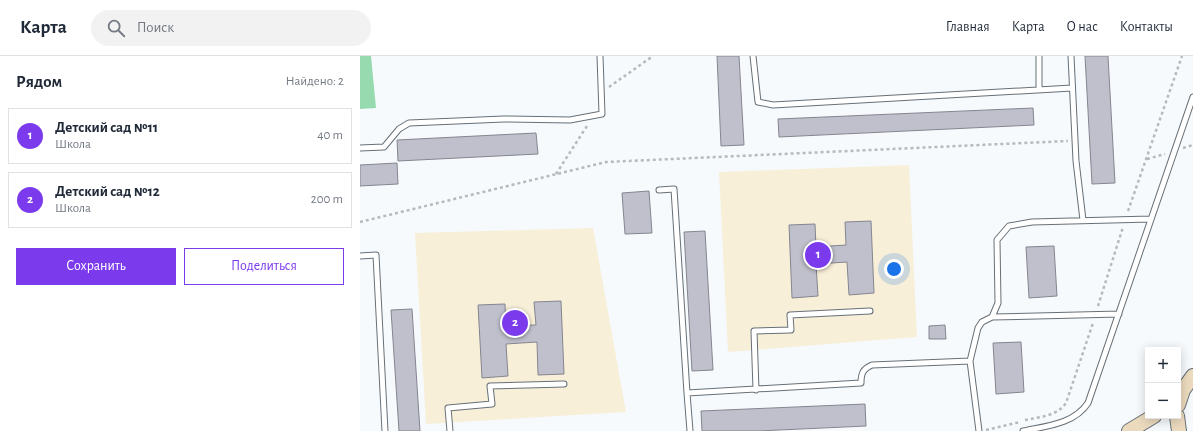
<!DOCTYPE html>
<html lang="ru">
<meta charset="utf-8">
<style>
:root{--surface:#fff;--page:#f2f2f3;--text:#1f2937;--muted:#747a83;--line:#e0e1e3;--accent:#7c3aed}
body{margin:0;font-family:"Alegreya Sans",sans-serif;background:var(--page);color:var(--text)}
.controls{position:absolute;right:12px;bottom:12px;display:grid;overflow:hidden;border-radius:0px;box-shadow:0 2px 10px #0003}
.controls button{width:36px;height:36px;display:grid;place-items:center;padding:0;border:0;border-bottom:1px solid var(--line);background:var(--surface);color:var(--text);font:20px sans-serif}
.you{position:absolute;left:534px;top:213px;width:14px;height:14px;margin:-10px;border:3px solid #fff;border-radius:50%;background:#1a73e8;box-shadow:0 0 0 6px #1a73e833}
.badge{display:grid;place-items:center;width:26px;height:26px;border-radius:50%;background:var(--accent);color:#fff;font-size:13px;font-weight:700}
.pin{position:absolute;translate:-50% -50%;border:2px solid #fff;box-shadow:0 1px 4px #0006}
.list{margin:0;padding:0;list-style:none}
h2{display:flex;justify-content:space-between;align-items:center;height:52px;margin:0;padding:0 16px;font-size:17px}
h2 small{font-size:13px;font-weight:400;color:var(--muted)}
.list li{display:grid;grid-template-columns:26px 1fr auto;gap:12px;align-items:center;box-sizing:border-box;height:56px;margin:0 8px 8px;padding:0 8px;border:1px solid var(--line);border-radius:0px}
.list b{display:block;font-size:15px;white-space:nowrap}
.list p{margin:0;font-size:13px;white-space:nowrap;color:var(--muted)}
.list em{font-size:13px;font-style:normal;color:var(--muted)}
.actions{display:flex;gap:8px;padding:12px 16px}
.actions a{flex:1;padding:9px 0;border:1px solid var(--accent);border-radius:0px;text-align:center;font-size:14px;color:var(--accent)}
.actions .main{background:var(--accent);color:#fff}
.icon{flex:none;width:22px;height:22px;fill:none;stroke:currentColor;stroke-width:2;stroke-linecap:round;stroke-linejoin:round}
.map{position:relative;flex:none;width:833px;height:375px;overflow:hidden}
header{display:flex;align-items:center;gap:24px;box-sizing:border-box;height:56px;padding:0 20px;background:var(--surface);border-bottom:1px solid var(--line)}
header strong{font-size:19px}
nav{display:flex;gap:22px;margin-inline-start:auto;font-size:14px}
.search{width:280px;height:36px;background:var(--page);display:flex;align-items:center;gap:10px;box-sizing:border-box;padding:0 14px;border-radius:22px;color:var(--muted);font-size:15px}
main{display:flex}
aside{flex:1;background:var(--surface)}
.map>svg:first-child{display:block}
</style>
<header>
<strong>Карта</strong>
<div class="search"><svg class="icon" aria-label="search" viewBox="0 0 24 24"><circle cx="10" cy="10" r="6"/><path d="M15 15l6 6"/></svg>Поиск</div>
<nav><a>Главная</a><a>Карта</a><a>О нас</a><a>Контакты</a></nav>
</header>
<main>
<aside>
<h2>Рядом<small>Найдено: 2</small></h2>
<ul class="list">
<li><span class="badge">1</span><div><b>Детский сад №11</b><p>Школа</p></div><em>40 m</em></li>
<li><span class="badge">2</span><div><b>Детский сад №12</b><p>Школа</p></div><em>200 m</em></li>
</ul>
<div class="actions"><a class="main">Сохранить</a><a>Поделиться</a></div>
</aside>
<div class="map">
<svg width="833" height="375" viewBox="0 0 833 375">
<rect width="100%" height="100%" fill="#f6fafd"/>
<path fill="#f8efd9" d="M 549,109 L 557,281 L 368,296 L 359,116 Z
M 233,172 L 266,356 L 66,368 L 55,177 Z"/>
<path fill="#98dab0" d="M 0,0 L 11,0 L 16,52 L 0,53 Z"/>
<path fill="#c0c0cc" stroke="#858590" d="M 357,0 L 379,0 L 384,89 L 361,90 Z
M 725,0 L 748,0 L 755,127 L 732,128 Z
M 673,52 L 674,69 L 419,81 L 418,63 Z
M 176,77 L 178,98 L 38,105 L 37,84 Z
M 37,107 L 38,128 L 0,130 L 0,109 Z
M 289,135 L 292,177 L 265,178 L 262,137 Z
M 511,165 L 514,237 L 489,239 L 487,206 L 456,208 L 458,240 L 432,242 L 429,169 L 455,168 L 456,191 L 486,189 L 485,166 Z
M 345,175 L 353,314 L 332,315 L 324,176 Z
M 694,190 L 697,240 L 669,242 L 666,191 Z
M 201,245 L 204,318 L 178,319 L 177,286 L 146,288 L 148,320 L 122,322 L 118,249 L 145,248 L 146,270 L 176,269 L 174,246 Z
M 52,253 L 60,375 L 39,375 L 31,254 Z
M 585,269 L 586,283 L 569,283 L 569,270 Z
M 661,286 L 664,336 L 636,338 L 633,287 Z
M 505,348 L 506,370 L 398,375 L 342,375 L 341,355 Z"/>
<g fill="none" stroke-linecap="round" stroke-linejoin="round">
<defs>
<path id="lane" d="M 393,0 L 398,46 L 413,49 L 712,32
M 679,0 L 679,34
M 711,0 L 716,105 L 723,164
M 0,92 L 24,91 L 39,73 L 49,67 L 144,63 L 210,64 L 242,58 L 240,0
M 299,134 L 314,133 L 327,337
M 0,200 L 16,199 L 25,375
M 632,261 L 638,247 L 637,184 L 649,170 L 672,166 L 791,163
M 396,334 L 394,275 L 431,274 L 430,259 L 510,255
M 90,375 L 88,352 L 132,348 L 130,330 L 204,328
M 330,375 L 327,337 L 501,327 C 501,317 503,313 512,309 L 610,305
M 619,375 L 610,305 L 618,272 L 622,266 L 632,261 L 759,258
M 663,375 C 687,370 714,368 728,347 L 833,41"/>
<path id="secondary" d="M 818,349 L 823,334 L 833,320
M 817,360 L 819,375
M 769,375 L 794,360"/>
</defs>
<use href="#lane" stroke="#677077" stroke-width="7"/>
<use href="#secondary" stroke="#677077" stroke-width="16"/>
<path stroke="#b6babd" stroke-width="2.5" stroke-dasharray="3 3" stroke-linecap="butt" d="M 249,31 L 293,0
M 823,92 L 833,89
M 787,103 L 805,98
M 196,118 L 227,70
M 768,155 L 822,0
M 0,166 L 246,106 L 708,85
M 738,250 L 763,171
M 665,364 C 680,361 697,360 706,347 L 733,267
M 626,374 L 660,366"/>
<use href="#lane" stroke="#fff" stroke-width="5"/>
<use href="#secondary" stroke="#ebdabe" stroke-width="14"/>
</g>
</svg>
<div class="controls">
<button>+</button>
<button>−</button>
</div>
<div class="you"></div>
<div class="pin badge" style="left:458px;top:199px">1</div>
<div class="pin badge" style="left:155px;top:267px">2</div>
</div>
</main>
